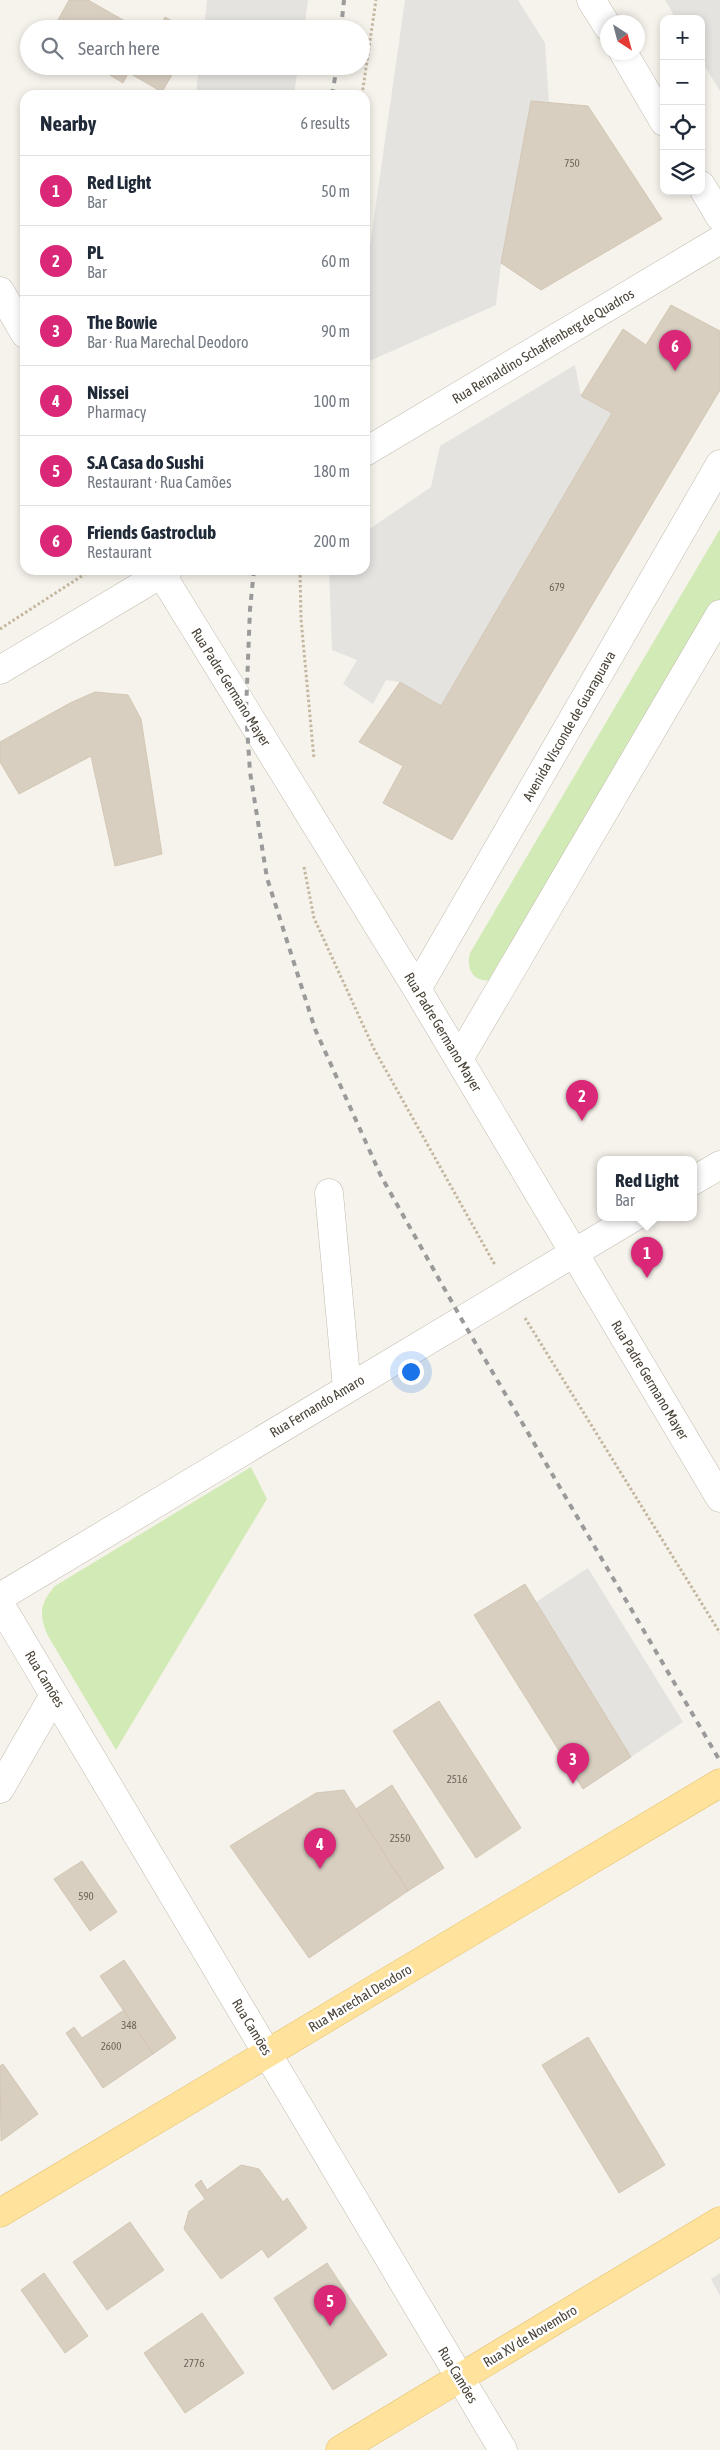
<!DOCTYPE html>
<meta charset="utf-8">
<style>
:root{--surface:#fff;--page:#f2f2f3;--text:#1f2937;--muted:#747a83;--line:#e0e1e3;--accent:#db2777}
body{margin:0;font-family:"Asap Condensed",sans-serif;background:var(--page);color:var(--text)}
.controls{position:absolute;right:15px;top:15px;display:grid;overflow:hidden;border-radius:10px;box-shadow:0 2px 8px #0003}
.controls button{width:45px;height:45px;display:grid;place-items:center;padding:0;border:0;border-bottom:1px solid var(--line);background:var(--surface);color:var(--text);font:25px sans-serif}
.compass{position:absolute;left:600px;top:15px;width:45px;height:45px;border-radius:50%;background:var(--surface);box-shadow:0 2px 8px #0003;rotate:144deg}
.you{position:absolute;left:410px;top:1371px;width:18px;height:18px;margin:-12px;border:4px solid #fff;border-radius:50%;background:#1a73e8;box-shadow:0 0 0 8px #1a73e833}
.badge{display:grid;place-items:center;width:32px;height:32px;border-radius:50%;background:var(--accent);color:#fff;font-size:16px;font-weight:700}
.pin{position:absolute;translate:-50% -41px;filter:drop-shadow(0 1px 2px #0008)}
.pin::after{content:'';position:absolute;top:26px;width:18px;height:15px;background:inherit;clip-path:polygon(0 0,100% 0,50% 100%)}
.popup{position:absolute;left:597px;top:1156px;width:100px;height:65px;box-sizing:border-box;display:grid;place-content:center;border-radius:10px;background:var(--surface);filter:drop-shadow(0 1px 4px #0005);font-size:16px;white-space:nowrap;color:var(--muted)}
.popup b{font-size:19px;color:var(--text)}
.popup::after{content:'';position:absolute;left:50%;top:100%;margin-left:-10px;border:10px solid transparent;border-top-color:var(--surface)}
.list{margin:0;padding:0;list-style:none}
h2{display:flex;justify-content:space-between;align-items:center;height:65px;margin:0;padding:0 20px;font-size:21px}
h2 small{font-size:16px;font-weight:400;color:var(--muted)}
.list li{display:grid;grid-template-columns:32px 1fr auto;gap:15px;align-items:center;box-sizing:border-box;height:70px;padding:0 20px;border-top:1px solid var(--line)}
.list b{display:block;font-size:19px;white-space:nowrap}
.list p{margin:0;font-size:16px;white-space:nowrap;color:var(--muted)}
.list em{font-size:16px;font-style:normal;color:var(--muted)}
.icon{flex:none;width:28px;height:28px;fill:none;stroke:currentColor;stroke-width:2;stroke-linecap:round;stroke-linejoin:round}
.map{position:relative;flex:none;width:720px;height:2450px;overflow:hidden}
.search{position:absolute;background:var(--surface);box-shadow:0 2px 8px #0003;left:20px;top:20px;width:350px;height:55px;display:flex;align-items:center;gap:12px;box-sizing:border-box;padding:0 18px;border-radius:28px;color:var(--muted);font-size:19px}
.panel{position:absolute;background:var(--surface);box-shadow:0 2px 8px #0003;left:20px;top:90px;width:350px;height:485px;border-radius:15px}
.map>svg:first-child{display:block}
</style>
<div class="map">
<svg width="720" height="2450" viewBox="0 0 720 2450">
<rect width="100%" height="100%" fill="#f6f3ec"/>
<path fill="#d2eab5" d="M 720,529 L 720,601 L 494,979 C 476,985 465,971 470,953 Z
M 251,1467 L 267,1499 L 116,1750 L 48,1636 C 39,1615 39,1604 55,1586 Z"/>
<path fill="#e5e3e0" d="M 207,0 L 308,0 L 304,29 L 204,29 Z
M 405,0 L 518,0 L 545,43 L 549,103 L 531,101 L 501,263 L 496,305 L 365,363 L 365,281 Z
M 665,0 L 720,0 L 720,91 L 701,60 L 701,19 L 676,19 Z
M 199,66 L 298,66 L 294,95 L 196,95 Z
M 575,365 L 581,396 L 612,413 L 441,706 L 400,682 L 386,680 L 373,704 L 343,684 L 357,660 L 332,650 L 329,570 L 365,570 L 365,532 L 431,487 L 440,446 Z
M 588,1568 L 683,1722 L 631,1757 L 536,1602 Z
M 720,2273 L 720,2296 L 711,2279 Z"/>
<path fill="#d8cfc1" stroke="#d3c7b4" d="M 69,0 L 88,0 L 139,29 L 53,29 Z
M 165,17 L 186,29 L 159,29 Z
M 95,66 L 132,66 L 123,83 Z
M 136,66 L 177,66 L 162,92 L 131,74 Z
M 531,101 L 588,106 L 662,219 L 541,290 L 501,263 Z
M 25,202 L 25,213 L 20,205 Z
M 671,305 L 720,331 L 720,390 L 452,840 L 383,803 L 403,766 L 359,742 L 400,682 L 441,706 L 612,413 L 581,396 L 623,329 L 646,345 Z
M 95,692 L 128,695 L 141,719 L 162,854 L 115,866 L 91,756 L 19,794 L 0,762 L 0,742 L 70,703 Z
M 525,1584 L 631,1757 L 583,1789 L 474,1615 Z
M 439,1701 L 521,1828 L 476,1858 L 393,1731 Z
M 392,1785 L 444,1868 L 408,1891 L 356,1809 Z
M 344,1790 L 408,1891 L 309,1958 L 230,1846 L 316,1793 Z
M 82,1861 L 117,1912 L 90,1931 L 54,1879 Z
M 124,1960 L 176,2038 L 153,2054 L 100,1976 Z
M 124,2010 L 153,2054 L 103,2088 L 66,2033 L 74,2027 L 82,2038 Z
M 588,2037 L 665,2165 L 619,2193 L 542,2065 Z
M 3,2064 L 38,2114 L 1,2141 L 0,2066 Z
M 241,2165 L 259,2169 L 283,2202 L 287,2198 L 307,2228 L 268,2258 L 262,2249 L 221,2279 L 184,2229 L 189,2211 L 205,2199 L 195,2185 L 201,2180 L 207,2190 Z
M 130,2222 L 164,2270 L 107,2310 L 73,2262 Z
M 327,2263 L 387,2355 L 333,2390 L 274,2298 Z
M 44,2273 L 88,2336 L 65,2353 L 21,2290 Z
M 202,2313 L 244,2373 L 185,2413 L 144,2353 Z"/>
<g fill="none" stroke-linecap="round" stroke-linejoin="round">
<defs>
<path id="minor" d="M 591,0 L 608,27
M 623,52 L 664,122
M 701,185 L 720,217
M 0,291 L 25,334
M 365,452 L 720,240
M 159,570 L 417,989 L 720,1498
M 0,670 L 168,570
M 417,989 L 720,464
M 459,1059 L 720,614
M 693,1181 L 720,1165
M 329,1193 L 347,1388
M 0,1597 L 634,1217
M 0,1604 L 503,2450
M 0,1789 L 54,1695"/>
<path id="major" d="M 0,2213 L 720,1783
M 340,2450 L 720,2221"/>
</defs>
<use href="#minor" stroke="#c2bbae" stroke-width="29"/>
<use href="#major" stroke="#e6c16a" stroke-width="29"/>
<path stroke="#c4b79f" stroke-width="3" stroke-dasharray="2.5 2.5" stroke-linecap="butt" d="M 362,95 L 376,0
M 300,570 L 301,619 L 314,759
M 0,629 L 91,570
M 304,867 L 314,918 L 374,1049 L 495,1265
M 525,1318 L 720,1633"/>
<use href="#minor" stroke="#fff" stroke-width="28"/>
<use href="#major" stroke="#ffe39c" stroke-width="28"/>
<path stroke="#9a9a9a" stroke-width="4" stroke-dasharray="6 6" stroke-linecap="butt" d="M 341,29 L 344,0
M 332,95 L 337,66
M 254,570 L 250,609 L 246,711 L 250,772 L 267,878 L 315,1029 L 381,1176 L 462,1320 L 720,1761"/>
</g>
<g text-anchor="middle" stroke-width="5" stroke-linejoin="round" paint-order="stroke">
<g font-size="11" fill="#6e675b">
<text x="572" y="167">750</text>
<text x="557" y="591">679</text>
<text x="457" y="1783">2516</text>
<text x="400" y="1842">2550</text>
<text x="86" y="1900">590</text>
<text x="129" y="2029">348</text>
<text x="111" y="2050">2600</text>
<text x="194" y="2367">2776</text>
</g>
<g font-size="14" fill="#4b4439" stroke="#fff">
<text transform="translate(543 346) rotate(-31)" y="5">Rua Reinaldino Schaffenberg de Quadros</text>
<text transform="translate(231 687) rotate(58)" y="5">Rua Padre Germano Mayer</text>
<text transform="translate(569 726) rotate(-60)" y="5">Avenida Visconde de Guarapuava</text>
<text transform="translate(443 1032) rotate(59)" y="5">Rua Padre Germano Mayer</text>
<text transform="translate(650 1380) rotate(59)" y="5">Rua Padre Germano Mayer</text>
<text transform="translate(317 1406) rotate(-31)" y="5">Rua Fernando Amaro</text>
<text transform="translate(45 1679) rotate(59)" y="5">Rua Camões</text>
<text transform="translate(360 1998) rotate(-31)" y="5">Rua Marechal Deodoro</text>
<text transform="translate(252 2027) rotate(59)" y="5">Rua Camões</text>
<text transform="translate(530 2336) rotate(-31)" y="5">Rua XV de Novembro</text>
<text transform="translate(458 2375) rotate(59)" y="5">Rua Camões</text>
</g>
</g>
</svg>
<div class="controls">
<button>+</button>
<button>−</button>
<button><svg class="icon" aria-label="locate" viewBox="0 0 24 24"><circle cx="12" cy="12" r="6"/><path d="M12 2v4M12 18v4M2 12h4M18 12h4"/></svg></button>
<button><svg class="icon" aria-label="layers" viewBox="0 0 24 24"><path d="M12 4l9 5-9 5-9-5zM3 14l9 5 9-5"/></svg></button>
</div>
<svg class="compass" viewBox="-18 -18 36 36"><path d="M0-13l5 13h-10z" fill="#e53935"/><path d="M0 13l5-13h-10z" fill="#747a83"/></svg>
<div class="you"></div>
<div class="pin badge" style="left:647px;top:1278px">1</div>
<div class="popup"><b>Red Light</b>Bar</div>
<div class="pin badge" style="left:582px;top:1121px">2</div>
<div class="pin badge" style="left:573px;top:1784px">3</div>
<div class="pin badge" style="left:320px;top:1869px">4</div>
<div class="pin badge" style="left:330px;top:2326px">5</div>
<div class="pin badge" style="left:675px;top:371px">6</div>
<div class="search"><svg class="icon" aria-label="search" viewBox="0 0 24 24"><circle cx="10" cy="10" r="6"/><path d="M15 15l6 6"/></svg>Search here</div>
<section class="panel">
<h2>Nearby<small>6 results</small></h2>
<ul class="list">
<li><span class="badge">1</span><div><b>Red Light</b><p>Bar</p></div><em>50 m</em></li>
<li><span class="badge">2</span><div><b>PL</b><p>Bar</p></div><em>60 m</em></li>
<li><span class="badge">3</span><div><b>The Bowie</b><p>Bar · Rua Marechal Deodoro</p></div><em>90 m</em></li>
<li><span class="badge">4</span><div><b>Nissei</b><p>Pharmacy</p></div><em>100 m</em></li>
<li><span class="badge">5</span><div><b>S.A Casa do Sushi</b><p>Restaurant · Rua Camões</p></div><em>180 m</em></li>
<li><span class="badge">6</span><div><b>Friends Gastroclub</b><p>Restaurant</p></div><em>200 m</em></li>
</ul>
</section>
</div>
